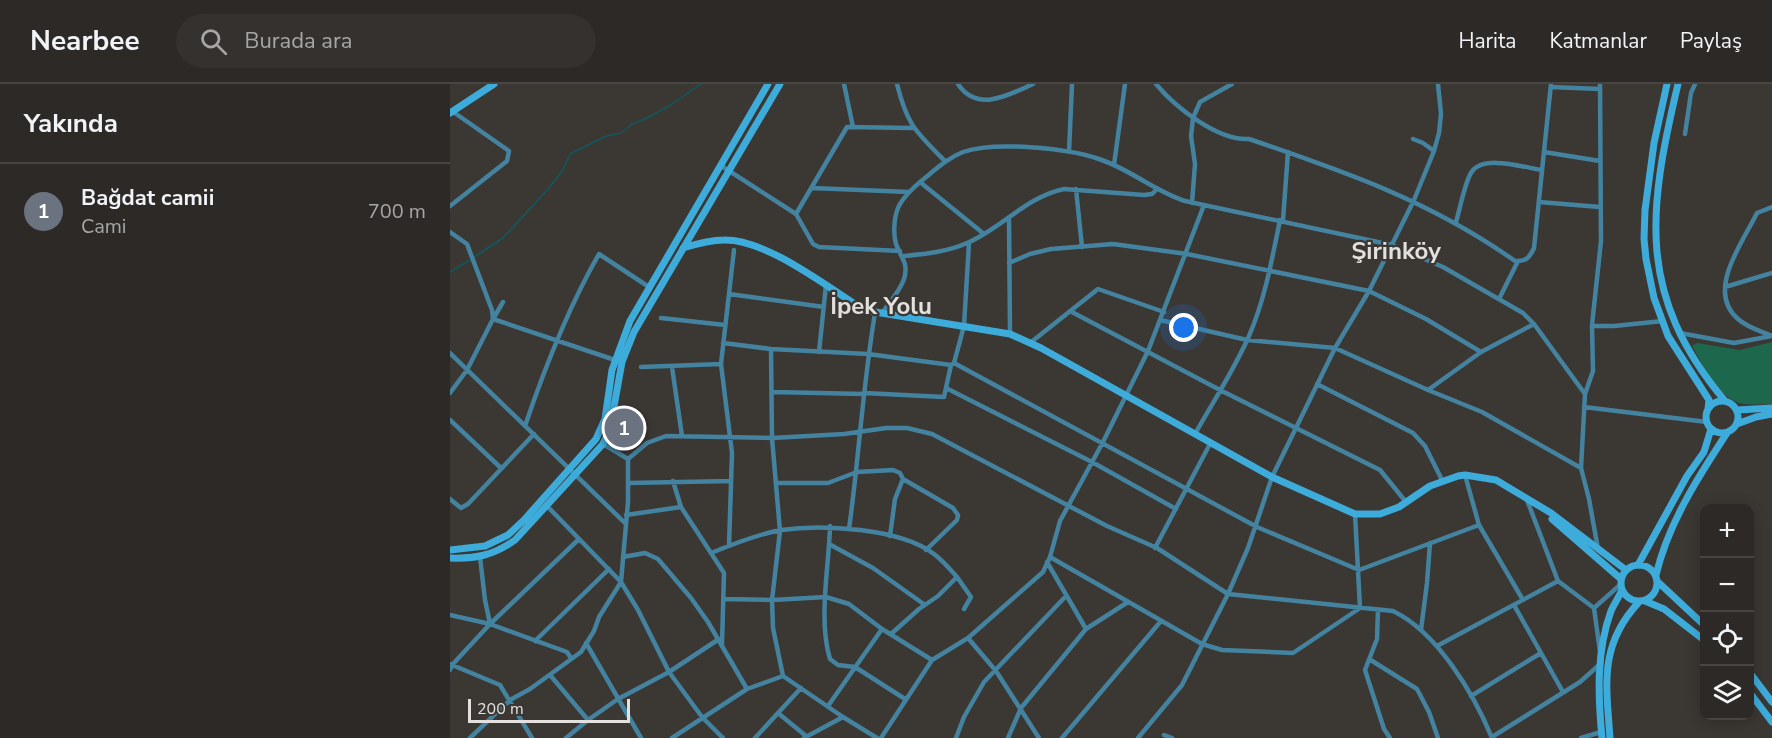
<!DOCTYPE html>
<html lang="tr">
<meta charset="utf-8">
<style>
:root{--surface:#2c2926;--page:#34312e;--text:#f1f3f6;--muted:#a6a6a7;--line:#484543;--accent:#bca0f2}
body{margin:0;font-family:"Nunito Sans",sans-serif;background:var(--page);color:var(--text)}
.controls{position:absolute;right:18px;bottom:18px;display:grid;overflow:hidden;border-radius:12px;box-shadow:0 3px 15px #0003}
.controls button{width:54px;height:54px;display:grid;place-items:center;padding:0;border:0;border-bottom:2px solid var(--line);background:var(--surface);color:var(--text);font:30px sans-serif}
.scale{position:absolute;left:18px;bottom:15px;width:162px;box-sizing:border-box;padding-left:6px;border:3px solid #e3e0dd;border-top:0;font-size:16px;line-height:21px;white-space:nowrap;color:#e3e0dd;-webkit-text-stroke:4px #3b3733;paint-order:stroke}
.you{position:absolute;left:734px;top:244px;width:21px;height:21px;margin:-15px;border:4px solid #fff;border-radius:50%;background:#1a73e8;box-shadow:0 0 0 9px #1a73e833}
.badge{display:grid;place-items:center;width:39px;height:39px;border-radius:50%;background:var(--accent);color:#fff;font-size:20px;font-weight:700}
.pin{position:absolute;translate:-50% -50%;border:3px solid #fff;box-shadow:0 2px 6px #0006}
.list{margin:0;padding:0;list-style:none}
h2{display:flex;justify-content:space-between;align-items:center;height:78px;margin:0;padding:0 24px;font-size:26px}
h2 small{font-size:20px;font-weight:400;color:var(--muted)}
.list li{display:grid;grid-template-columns:39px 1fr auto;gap:18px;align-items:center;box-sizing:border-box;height:96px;padding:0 24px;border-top:2px solid var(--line)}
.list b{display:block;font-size:22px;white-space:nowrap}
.list p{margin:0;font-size:20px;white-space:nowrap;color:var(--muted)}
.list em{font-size:20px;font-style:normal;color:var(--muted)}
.icon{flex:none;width:33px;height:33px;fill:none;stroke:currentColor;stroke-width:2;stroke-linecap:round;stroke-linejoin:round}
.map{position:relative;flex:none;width:1322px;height:654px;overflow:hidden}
header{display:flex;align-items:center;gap:36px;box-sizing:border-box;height:84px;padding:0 30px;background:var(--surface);border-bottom:2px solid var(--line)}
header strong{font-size:28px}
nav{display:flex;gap:33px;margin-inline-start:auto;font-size:21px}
.search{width:420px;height:54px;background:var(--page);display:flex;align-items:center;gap:15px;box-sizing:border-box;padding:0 21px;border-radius:33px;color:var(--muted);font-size:22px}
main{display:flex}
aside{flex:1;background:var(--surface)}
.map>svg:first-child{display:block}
</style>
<header>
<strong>Nearbee</strong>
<div class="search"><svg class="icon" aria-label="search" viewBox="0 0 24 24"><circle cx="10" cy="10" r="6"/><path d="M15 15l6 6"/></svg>Burada ara</div>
<nav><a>Harita</a><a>Katmanlar</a><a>Paylaş</a></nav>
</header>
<main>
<aside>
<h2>Yakında<small></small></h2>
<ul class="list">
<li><span class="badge" style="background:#6b7280">1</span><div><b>Bağdat camii</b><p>Cami</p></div><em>700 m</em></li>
</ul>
</aside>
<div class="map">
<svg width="1322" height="654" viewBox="0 0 1322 654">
<rect width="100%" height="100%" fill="#3b3733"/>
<path fill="#1d684c" d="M 1322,258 L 1322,320 C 1313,320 1303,321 1294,320 C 1268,316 1254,282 1242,262 L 1247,259 L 1290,266 Z"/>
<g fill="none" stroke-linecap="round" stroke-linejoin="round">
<path stroke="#0d5b60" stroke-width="1.5" d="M 24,173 L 53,154 L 98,105 L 113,86 L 120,70 L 156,52 L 171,49 L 182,40 L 197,34 L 219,22 L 251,0
M 0,188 L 20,176"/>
<path stroke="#4483a0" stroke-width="4.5" d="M 394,0 L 403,43
M 447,0 C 457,41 466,48 495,77
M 508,0 C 527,29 559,11 583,0
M 706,0 C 725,23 768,57 799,55 C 896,88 980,117 1065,177 C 1076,178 1080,173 1084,164 L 1101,0
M 1101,3 L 1150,5
M 1235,50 L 1241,9 L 1245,0
M 963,55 L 973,59 L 984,67
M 619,68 L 622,0
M 1094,68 L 1150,77
M 270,81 L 346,130 L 363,160 L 369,163 L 450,167
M 664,81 L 675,0
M 470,98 L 534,150
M 362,104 L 459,108
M 626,105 L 632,163
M 1089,118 L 1150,123
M 742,119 L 745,80 L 741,52 L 743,34 L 750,18 L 782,0
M 0,122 L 57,77 L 59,67 L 2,27
M 1322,123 L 1307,129 C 1293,158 1255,207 1288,235 C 1298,244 1311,247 1322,252
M 346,130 L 397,43 L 463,44
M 559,133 L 560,250
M 833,136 L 838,68
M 1006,138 C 1010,125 1014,101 1021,89 C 1032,70 1073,83 1091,86
M 0,148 L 17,160 L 42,226 L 43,235
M 454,172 C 475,170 497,168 517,159 C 552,144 576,113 614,105 L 694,111 L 702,110 L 707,105
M 559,179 L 580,170 L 601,165 L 663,160 L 737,170 L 919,207 L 976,235 L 1031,268
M 1275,203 L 1322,189
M 279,210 L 374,223
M 1049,215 L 1068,177
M 620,227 L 770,306 L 930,386 L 956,418
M 432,229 C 440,218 450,207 454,195 C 459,179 451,174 446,160 C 443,150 444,134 448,124 C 453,112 465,102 475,94 C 487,84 498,74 513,68 C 544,57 617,64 649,75 C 680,85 704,107 735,117 L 942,161 L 993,183 L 1073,229 L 1084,240 L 1135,310
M 211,234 L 275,241
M 43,235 L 53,218
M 710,236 L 797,256 L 885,264 L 978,306 L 1032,328 L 1131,384
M 1142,242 L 1164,242 L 1213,237
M 1230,249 L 1284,259 L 1322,252
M 273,259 L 321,265 L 418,270 L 501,281 L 504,279 L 807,443 L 909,486 L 1029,441
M 580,259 L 648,205 L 714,228
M 321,265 L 322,354 L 330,447 L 322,516 L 323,544 L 333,592 L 393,633 L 427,654
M 369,268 L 376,201
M 0,269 L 176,440
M 504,279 L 514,242 L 519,159
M 191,283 L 271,280
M 222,283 L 232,352
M 867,300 L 963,349 L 975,362 L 992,396
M 496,304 L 642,378 L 726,425
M 978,306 L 1031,268 L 1084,240
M 322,308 L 414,310
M 0,309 L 17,286 L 43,235 L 165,276
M 414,309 L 494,313 L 501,281
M 1134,323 L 1257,338
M 0,336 L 51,384
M 75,342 C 95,283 118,224 149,170 L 199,203
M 745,350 C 763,318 784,286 799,252 C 815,215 822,175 830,136
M 178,375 L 197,359 L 216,352 L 322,354 L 394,350 L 436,344 L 457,344 L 482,350 L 657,442 L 707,464 L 778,510 L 943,527 C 987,548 1024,610 1042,654
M 1015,391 L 1029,441 L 1073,516
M 223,397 L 231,423 L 274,489 L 272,560
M 179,399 L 281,397
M 326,399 L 378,399 L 407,388 L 443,386 L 450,389 L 453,395 L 503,424 L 508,431 L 507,436 L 476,466
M 0,415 L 11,424 L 18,420 L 84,350
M 1077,416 L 1108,497 L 1144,524
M 97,422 L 171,498 L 188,526 L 219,588 L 252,633 L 273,654
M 176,431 L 231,423
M 380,442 C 379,483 368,536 380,575 L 388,581 L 405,583 L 455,615
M 399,445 C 409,373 413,300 425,229
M 440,452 L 445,415 L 453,395
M 379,460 L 423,484 L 475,521
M 279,462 L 282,369 L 271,280 L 284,166
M 705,464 L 761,358
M 1148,465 L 1139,415 L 1131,384 L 1135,310 L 1143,287 L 1142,241 L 1151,157 L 1150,0
M 261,469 C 283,460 308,450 331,446 C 372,440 450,444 484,470 C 492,476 500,485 507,493 L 488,512 L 469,525 L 441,550
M 173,473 L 195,469 L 208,475 L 241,514 L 258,538 L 297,605
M 600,473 L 752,560 L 772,566 L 843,569 L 910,524 L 905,430
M 597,478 L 636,545
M 507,493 L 521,513 L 514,525
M 274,515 L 322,516 L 376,513 L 399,520 L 432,545 L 482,576
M 1064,521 L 1113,608
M 928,526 L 927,555 L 915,586 L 934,645 L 940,654
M 0,531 L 40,540 L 117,568 L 121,574
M 40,540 L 129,455
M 971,546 L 977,499 L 980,459
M 518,554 L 546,587 L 589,654
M 85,557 L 159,485
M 136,559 L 191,654
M 987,562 L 1108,497
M 1150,568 L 1144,524 L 1171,500
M 919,575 L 967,605 L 979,628 L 988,654
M 0,580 L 50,601 L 82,654
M 0,586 L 2,581 L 40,540 L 35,516 L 30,473
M 100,591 L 138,636
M 1021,612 L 1091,569
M 378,622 L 432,545
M 328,629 L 356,652
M 714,651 L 722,654
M 1042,653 L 1130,598 L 1149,581
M 20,654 L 60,616 L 80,605 L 131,568 L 144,547 L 149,533 L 171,498 L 178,418 L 178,375 L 153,360
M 116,654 L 138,636 L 168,615 L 219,588 L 269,555
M 222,654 L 297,605 L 333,592
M 305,654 L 351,604
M 354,654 L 393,633
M 431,654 L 482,576 L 518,554 L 593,488 L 600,473 L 610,437 L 653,358 L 698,267 L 754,121
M 506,654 L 514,633 L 534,598 L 616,512
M 558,654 L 571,624 L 636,545 L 678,518
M 612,654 L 711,537
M 688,654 L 732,601 L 778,510 L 798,464 L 822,393 L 885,264 L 919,207 L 964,116 L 984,67 L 989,49 L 991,30 L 988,0
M 1131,654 L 1151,648"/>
<path stroke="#3eacdb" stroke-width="7" d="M 1217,0 L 1204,59 L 1195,126 L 1194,155 L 1196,175 L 1204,214 L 1218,252 L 1259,316 L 1258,325
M 1228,0 C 1198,127 1186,211 1275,317
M 0,29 L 44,0
M 233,164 C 246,160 260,156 274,156 C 315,155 373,200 408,222 L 419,227 L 560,250 L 591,264 L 822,393 L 905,430 L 930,430 L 949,423 L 980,402 L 1008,392 L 1015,391 L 1046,396 L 1101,429 L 1176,486
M1256 333a16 16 0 1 1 32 0a16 16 0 1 1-32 0Z
M 1287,326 L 1322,324
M 1287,340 L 1306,333 L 1322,330
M 1102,435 L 1171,495
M 0,466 L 35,462 L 58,451 L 74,436 L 146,355 L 155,335 L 162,286 L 180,237 L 318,0
M 0,474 C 26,475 44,471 65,456 L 153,360 L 160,345 L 172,278 L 184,248 L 330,0
M1171 499a18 18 0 1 1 36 0a18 18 0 1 1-36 0Z
M 1188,481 L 1237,392 L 1254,368 L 1261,345
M 1206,491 C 1218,440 1248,393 1277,349
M 1208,498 L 1254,541
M 1195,517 L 1214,525 L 1254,556
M 1300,589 L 1322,618
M 1300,609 L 1322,638
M 1152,654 C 1148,612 1146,568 1161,527 C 1164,520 1169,513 1172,506
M 1160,654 C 1156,599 1149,561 1189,518"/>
</g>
<g text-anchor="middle" stroke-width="4.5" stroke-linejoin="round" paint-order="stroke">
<g font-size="24" font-weight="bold" fill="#e3e0dd" stroke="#3b3733">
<text x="946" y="175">Şirinköy</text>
<text x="431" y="230">İpek Yolu</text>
</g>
</g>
</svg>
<div class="controls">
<button>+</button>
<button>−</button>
<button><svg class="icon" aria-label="locate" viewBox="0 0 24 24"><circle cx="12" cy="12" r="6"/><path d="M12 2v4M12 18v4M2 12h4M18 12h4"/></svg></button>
<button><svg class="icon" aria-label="layers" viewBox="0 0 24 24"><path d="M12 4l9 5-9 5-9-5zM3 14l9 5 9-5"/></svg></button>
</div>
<div class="scale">200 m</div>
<div class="you"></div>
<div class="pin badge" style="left:174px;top:344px;background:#6b7280">1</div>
</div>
</main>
